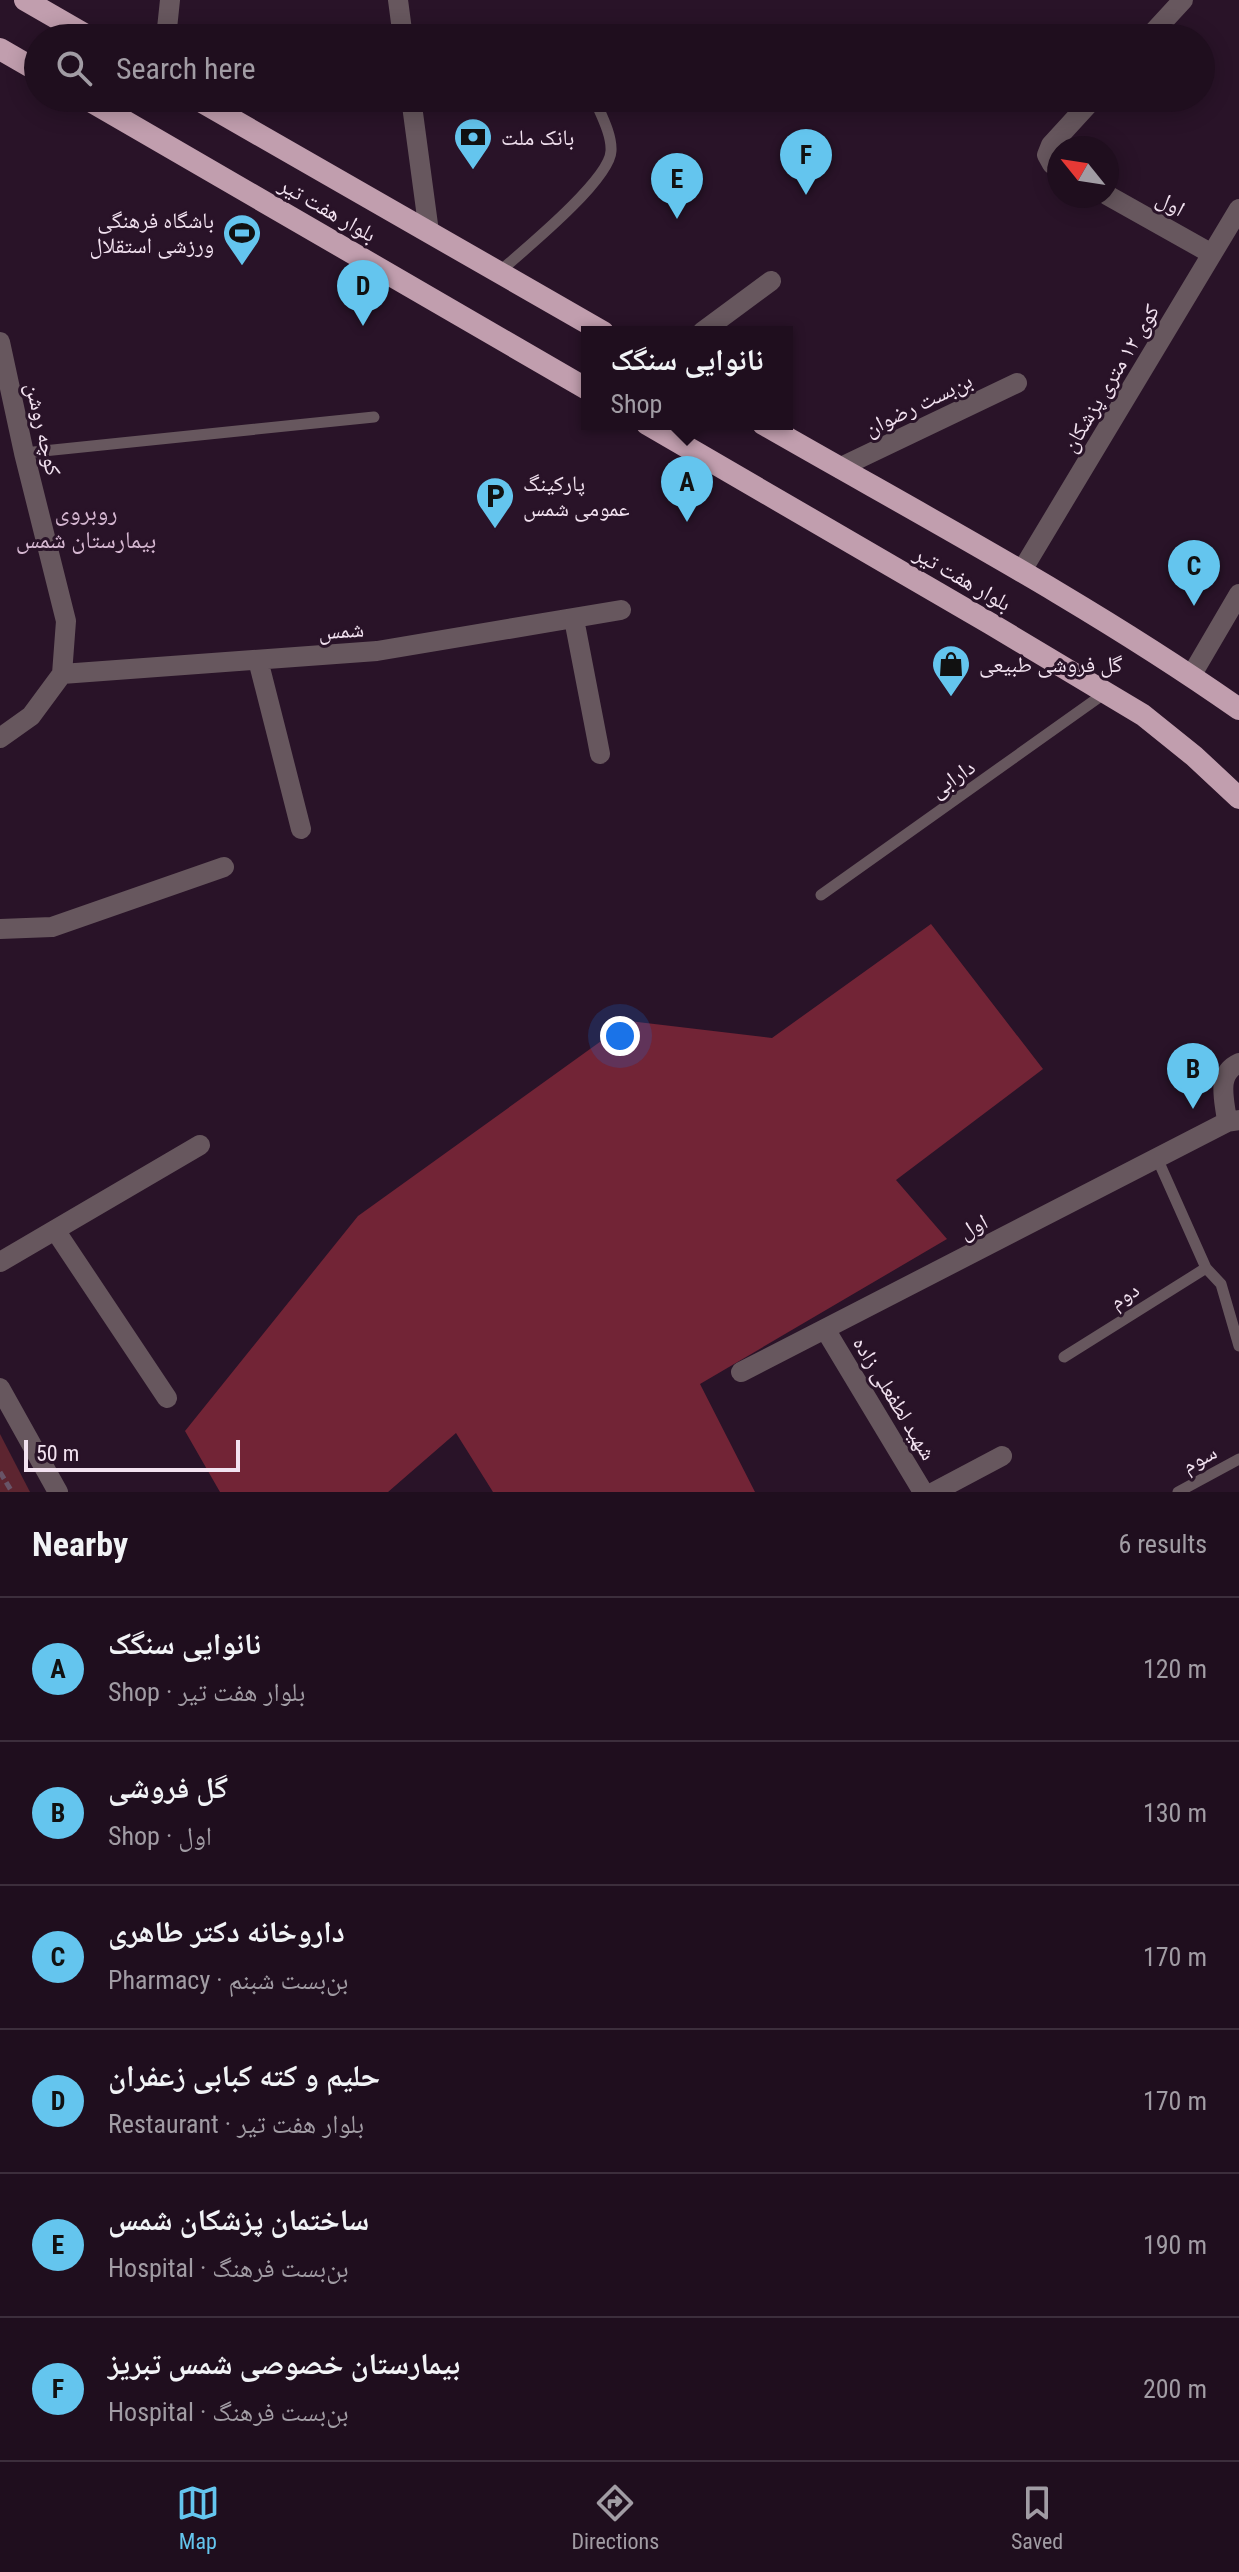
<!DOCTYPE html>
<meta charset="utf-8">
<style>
:root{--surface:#1f0e1e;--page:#271727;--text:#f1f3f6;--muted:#a19ca4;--line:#3c2e3c;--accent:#64c5ee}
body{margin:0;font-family:"Roboto Condensed","Noto Naskh Arabic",sans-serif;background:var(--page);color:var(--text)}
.compass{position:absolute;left:1047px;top:136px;width:72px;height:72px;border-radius:50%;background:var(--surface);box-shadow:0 4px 20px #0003;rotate:300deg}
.scale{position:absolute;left:24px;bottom:20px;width:216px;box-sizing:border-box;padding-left:8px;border:4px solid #f2e2f0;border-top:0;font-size:22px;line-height:28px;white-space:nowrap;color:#f2e2f0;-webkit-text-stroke:6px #291328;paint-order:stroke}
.you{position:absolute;left:620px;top:1036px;width:28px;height:28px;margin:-20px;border:6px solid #fff;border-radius:50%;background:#1a73e8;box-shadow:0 0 0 12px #1a73e833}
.badge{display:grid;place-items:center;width:52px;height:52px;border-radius:50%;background:var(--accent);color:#111;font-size:26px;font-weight:700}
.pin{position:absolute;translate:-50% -66px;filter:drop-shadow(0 2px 4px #0008)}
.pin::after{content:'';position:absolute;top:42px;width:28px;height:24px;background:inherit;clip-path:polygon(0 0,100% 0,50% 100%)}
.popup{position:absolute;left:581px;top:326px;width:212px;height:104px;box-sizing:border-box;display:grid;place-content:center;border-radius:0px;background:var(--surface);filter:drop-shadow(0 2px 6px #0005);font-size:26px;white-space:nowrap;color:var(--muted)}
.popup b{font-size:30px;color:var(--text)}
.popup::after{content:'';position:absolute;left:50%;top:100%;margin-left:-16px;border:16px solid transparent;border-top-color:var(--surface)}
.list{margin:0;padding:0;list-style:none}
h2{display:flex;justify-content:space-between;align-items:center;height:104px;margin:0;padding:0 32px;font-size:34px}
h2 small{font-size:26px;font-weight:400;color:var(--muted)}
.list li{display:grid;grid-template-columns:52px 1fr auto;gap:24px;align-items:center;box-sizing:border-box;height:144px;padding:0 32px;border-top:2px solid var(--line)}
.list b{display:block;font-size:30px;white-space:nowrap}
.list p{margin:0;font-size:26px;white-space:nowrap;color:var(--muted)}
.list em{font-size:26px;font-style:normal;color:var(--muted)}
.icon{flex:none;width:44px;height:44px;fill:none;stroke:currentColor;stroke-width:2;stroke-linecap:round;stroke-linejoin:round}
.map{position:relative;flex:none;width:1239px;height:1492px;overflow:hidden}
.search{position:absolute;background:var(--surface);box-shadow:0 4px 20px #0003;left:24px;right:24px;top:24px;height:88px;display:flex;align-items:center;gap:20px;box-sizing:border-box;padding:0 28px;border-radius:44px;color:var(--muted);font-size:30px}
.sheet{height:968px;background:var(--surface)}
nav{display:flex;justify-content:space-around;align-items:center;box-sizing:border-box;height:112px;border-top:2px solid var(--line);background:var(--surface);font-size:22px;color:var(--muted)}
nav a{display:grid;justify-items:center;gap:4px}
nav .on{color:var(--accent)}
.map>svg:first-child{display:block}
</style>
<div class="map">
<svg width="1239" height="1492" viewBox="0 0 1239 1492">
<rect width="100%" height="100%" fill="#291328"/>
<path fill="#5d2530" d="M 0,1434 L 30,1492 L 0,1492 Z"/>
<path fill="#722436" d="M 931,924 L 1043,1069 L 896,1180 L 947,1239 L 700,1384 L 755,1492 L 493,1492 L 456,1433 L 388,1492 L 220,1492 L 185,1431 L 358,1216 L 629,1021 L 772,1038 Z"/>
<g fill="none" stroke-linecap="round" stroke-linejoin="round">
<path stroke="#685467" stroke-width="5" stroke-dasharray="8 4" stroke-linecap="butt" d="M 0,1472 L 12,1492"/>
<path stroke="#67575e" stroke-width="11" d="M 499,272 C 523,251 610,180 611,151 C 612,134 600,113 594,98
M 24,453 L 374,417
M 821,895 L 1105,693
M 1157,1158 L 1206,1268 L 1221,1284 L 1239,1346
M 1064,1357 L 1206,1268
M 1178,1492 L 1239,1459"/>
<path stroke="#67575e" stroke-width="20" d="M 398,0 L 403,38
M 166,38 L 170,0
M 1148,38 L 1183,0
M 411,98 L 429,232
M 1059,168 L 1052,164 L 1047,155 L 1051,145 L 1094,98
M 1107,195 L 1212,254
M 702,332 L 771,281
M 0,342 L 24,453 L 66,621 L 62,674 L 31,716 L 0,738
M 839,468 L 1017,383
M 1021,572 L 1239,209
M 574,619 L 600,754
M 258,660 L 301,829
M 62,674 L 377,651 L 621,610
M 1191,676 L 1239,594
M 0,929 L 52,927 L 224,867
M 1227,1122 C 1225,1100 1215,1074 1239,1063
M 55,1230 L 167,1398
M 0,1262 L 200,1145
M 825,1329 L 923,1492
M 741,1372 L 1227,1122 L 1239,1120
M 0,1388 L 58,1492
M 934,1492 L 1002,1456"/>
<path stroke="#c19eae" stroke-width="22" d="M 25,0 L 91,38
M 0,49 L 38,71
M 85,98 L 587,389
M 195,98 L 603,332
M 647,424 L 991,624 L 1143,715 L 1194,756 L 1239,798
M 763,424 C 923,516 1088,603 1239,709"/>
</g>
<defs>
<symbol id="bank-pin" viewBox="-11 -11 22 30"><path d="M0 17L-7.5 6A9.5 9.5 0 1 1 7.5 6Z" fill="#64c5ee" stroke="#291328"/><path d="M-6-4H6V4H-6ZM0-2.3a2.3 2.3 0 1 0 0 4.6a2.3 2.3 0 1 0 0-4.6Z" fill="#111"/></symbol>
<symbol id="stadium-pin" viewBox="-11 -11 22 30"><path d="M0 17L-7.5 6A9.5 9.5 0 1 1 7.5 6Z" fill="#64c5ee" stroke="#291328"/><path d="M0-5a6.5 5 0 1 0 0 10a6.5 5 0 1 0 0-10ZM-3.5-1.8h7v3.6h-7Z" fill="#111"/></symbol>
<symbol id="parking-pin" viewBox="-11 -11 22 30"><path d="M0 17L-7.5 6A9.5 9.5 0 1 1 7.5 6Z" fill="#64c5ee" stroke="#291328"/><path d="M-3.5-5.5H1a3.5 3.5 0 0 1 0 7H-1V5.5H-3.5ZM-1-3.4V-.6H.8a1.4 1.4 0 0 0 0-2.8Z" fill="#111"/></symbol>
<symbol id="shop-pin" viewBox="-11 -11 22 30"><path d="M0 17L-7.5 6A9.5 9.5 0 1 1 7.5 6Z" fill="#64c5ee" stroke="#291328"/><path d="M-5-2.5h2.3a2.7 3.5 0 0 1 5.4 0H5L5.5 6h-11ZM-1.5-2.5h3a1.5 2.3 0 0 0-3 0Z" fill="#111"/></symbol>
</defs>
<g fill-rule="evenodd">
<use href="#bank-pin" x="451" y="115" width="44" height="60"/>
<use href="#stadium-pin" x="220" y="211" width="44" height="60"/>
<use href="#parking-pin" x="473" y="474" width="44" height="60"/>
<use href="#shop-pin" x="929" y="642" width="44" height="60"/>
</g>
<g text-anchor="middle" stroke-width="6" stroke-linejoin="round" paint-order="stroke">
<g font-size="22" fill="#f2e2f0" stroke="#291328" text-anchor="start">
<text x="501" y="145">بانک ملت</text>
<text x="214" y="228" text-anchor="end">باشگاه فرهنگی<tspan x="214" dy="25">ورزشی استقلال</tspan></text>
<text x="523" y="491">پارکینگ<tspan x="523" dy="25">عمومی شمس</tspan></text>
<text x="979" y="672">گل فروشی طبیعی</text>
</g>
<g font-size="22" fill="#f2e2f0" stroke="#291328">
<text transform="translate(1171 203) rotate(29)" y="8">اول</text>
<text transform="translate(328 209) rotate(30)" y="8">بلوار هفت تیر</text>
<text transform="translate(1110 378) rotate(-59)" y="8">کوی ۱۲ متری پزشکان</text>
<text transform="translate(918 404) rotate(-26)" y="8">بن‌بست رضوان</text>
<text transform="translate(44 429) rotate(77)" y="8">کوچه روشن</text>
<text transform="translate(963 578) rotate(30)" y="8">بلوار هفت تیر</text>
<text transform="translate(341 630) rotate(-4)" y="8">شمس</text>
<text transform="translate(952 778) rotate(-35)" y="8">دارابی</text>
<text transform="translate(973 1226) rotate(-27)" y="8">اول</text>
<text transform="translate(1124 1295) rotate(-32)" y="8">دوم</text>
<text transform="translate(895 1398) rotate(59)" y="8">شهید لطفعلی زاده</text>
<text transform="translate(1199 1458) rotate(-28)" y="8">سوم</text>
</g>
<g font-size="24" fill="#d5b7d1" stroke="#291328">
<text x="86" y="520">روبروی<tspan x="86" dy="28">بیمارستان شمس</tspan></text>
</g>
</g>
</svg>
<svg class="compass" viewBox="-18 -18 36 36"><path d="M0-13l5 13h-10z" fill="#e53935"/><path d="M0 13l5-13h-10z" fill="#a19ca4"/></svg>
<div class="scale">50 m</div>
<div class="you"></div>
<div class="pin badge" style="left:687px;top:522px">A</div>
<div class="popup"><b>نانوایی سنگک</b>Shop</div>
<div class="pin badge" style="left:1193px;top:1109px">B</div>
<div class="pin badge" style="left:1194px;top:606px">C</div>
<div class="pin badge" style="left:363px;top:326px">D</div>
<div class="pin badge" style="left:677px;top:219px">E</div>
<div class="pin badge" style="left:806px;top:195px">F</div>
<div class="search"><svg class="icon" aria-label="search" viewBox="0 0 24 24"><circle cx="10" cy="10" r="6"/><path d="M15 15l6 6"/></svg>Search here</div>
</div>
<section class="sheet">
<h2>Nearby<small>6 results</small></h2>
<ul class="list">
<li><span class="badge">A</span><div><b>نانوایی سنگک</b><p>Shop · بلوار هفت تیر</p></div><em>120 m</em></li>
<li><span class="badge">B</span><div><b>گل فروشی</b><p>Shop · اول</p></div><em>130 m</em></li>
<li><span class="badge">C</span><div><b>داروخانه دکتر طاهری</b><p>Pharmacy · بن‌بست شبنم</p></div><em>170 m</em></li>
<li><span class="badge">D</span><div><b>حلیم و کته کبابی زعفران</b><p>Restaurant · بلوار هفت تیر</p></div><em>170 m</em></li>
<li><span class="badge">E</span><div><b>ساختمان پزشکان شمس</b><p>Hospital · بن‌بست فرهنگ</p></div><em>190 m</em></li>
<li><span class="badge">F</span><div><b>بیمارستان خصوصی شمس تبریز</b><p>Hospital · بن‌بست فرهنگ</p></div><em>200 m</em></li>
</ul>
</section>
<nav>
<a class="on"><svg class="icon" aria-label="map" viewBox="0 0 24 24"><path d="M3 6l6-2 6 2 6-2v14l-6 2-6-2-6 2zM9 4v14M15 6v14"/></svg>Map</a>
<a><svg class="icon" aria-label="directions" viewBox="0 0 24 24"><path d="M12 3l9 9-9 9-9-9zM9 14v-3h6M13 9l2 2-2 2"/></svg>Directions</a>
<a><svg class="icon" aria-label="saved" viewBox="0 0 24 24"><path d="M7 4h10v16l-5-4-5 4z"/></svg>Saved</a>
</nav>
